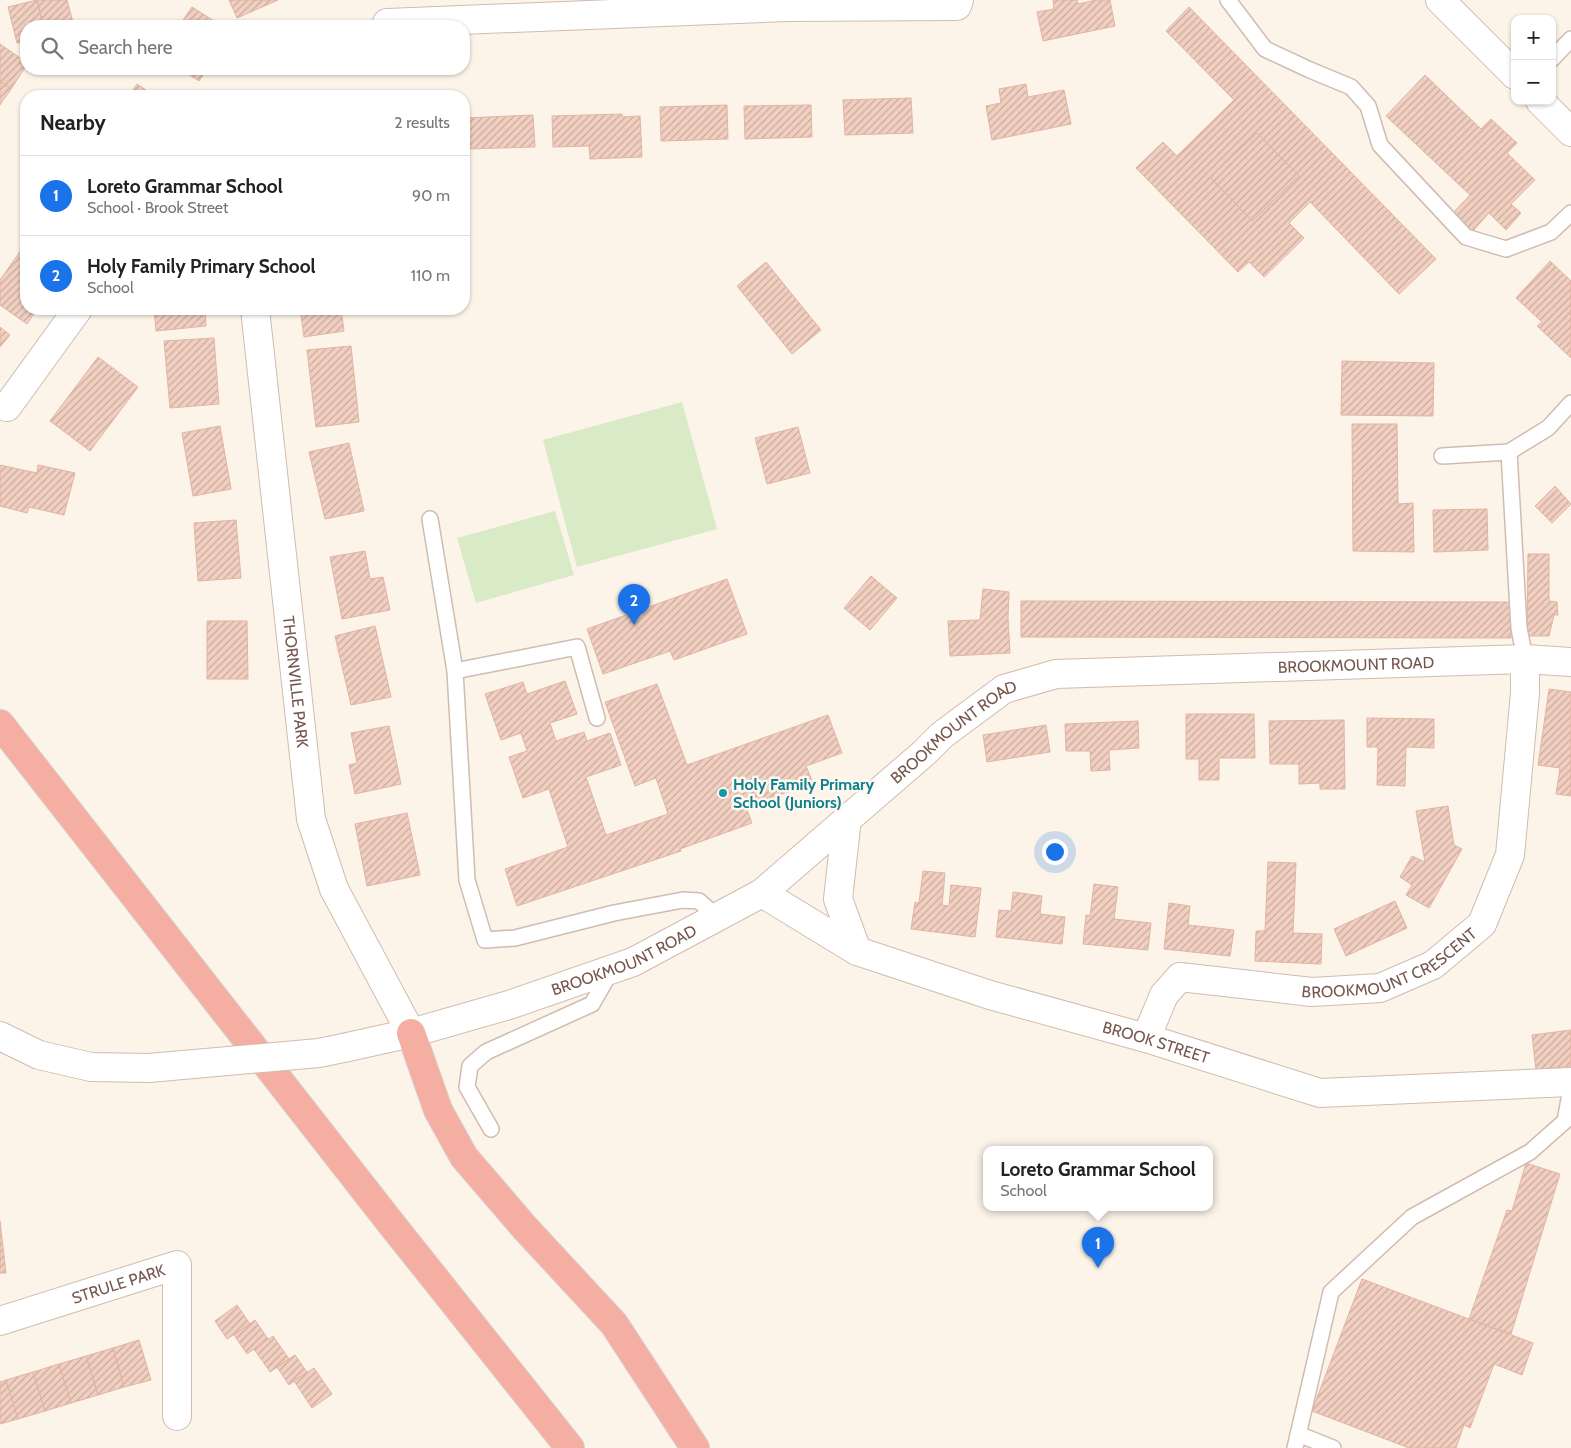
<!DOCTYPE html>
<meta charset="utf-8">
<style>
:root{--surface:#fff;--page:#f6f6f6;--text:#222;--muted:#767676;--line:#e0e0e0;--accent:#1a73e8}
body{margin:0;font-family:Cabin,sans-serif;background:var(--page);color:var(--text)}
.controls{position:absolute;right:15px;top:15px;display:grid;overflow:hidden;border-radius:10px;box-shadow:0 1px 4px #0004}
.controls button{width:45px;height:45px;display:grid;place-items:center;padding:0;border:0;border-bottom:1px solid var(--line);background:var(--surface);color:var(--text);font:25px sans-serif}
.you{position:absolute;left:1054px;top:851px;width:18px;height:18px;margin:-12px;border:4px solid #fff;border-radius:50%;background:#1a73e8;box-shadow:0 0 0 8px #1a73e833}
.badge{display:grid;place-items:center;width:32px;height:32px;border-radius:50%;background:var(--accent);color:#fff;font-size:16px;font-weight:700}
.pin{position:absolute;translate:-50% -41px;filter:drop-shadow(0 1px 2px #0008)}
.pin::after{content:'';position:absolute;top:26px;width:18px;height:15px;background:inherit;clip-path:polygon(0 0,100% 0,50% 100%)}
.popup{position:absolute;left:983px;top:1146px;width:230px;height:65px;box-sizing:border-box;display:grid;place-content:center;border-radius:10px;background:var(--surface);filter:drop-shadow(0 1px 4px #0005);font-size:16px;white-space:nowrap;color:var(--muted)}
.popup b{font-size:19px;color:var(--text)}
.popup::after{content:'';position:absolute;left:50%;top:100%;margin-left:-10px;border:10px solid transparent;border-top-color:var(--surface)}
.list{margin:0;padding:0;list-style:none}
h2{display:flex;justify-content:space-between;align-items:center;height:65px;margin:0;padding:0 20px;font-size:21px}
h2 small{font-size:16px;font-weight:400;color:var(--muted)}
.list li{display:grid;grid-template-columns:32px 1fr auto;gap:15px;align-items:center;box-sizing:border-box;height:80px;padding:0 20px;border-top:1px solid var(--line)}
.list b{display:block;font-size:19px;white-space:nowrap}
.list p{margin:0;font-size:16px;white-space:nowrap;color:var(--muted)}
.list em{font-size:16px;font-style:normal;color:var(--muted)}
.icon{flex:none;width:28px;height:28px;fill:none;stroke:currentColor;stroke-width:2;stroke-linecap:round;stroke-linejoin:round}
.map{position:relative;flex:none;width:1571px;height:1448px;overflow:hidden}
.search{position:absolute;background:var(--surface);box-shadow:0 1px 4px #0004;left:20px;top:20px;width:450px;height:55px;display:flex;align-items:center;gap:12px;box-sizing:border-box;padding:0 18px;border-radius:20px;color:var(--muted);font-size:19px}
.panel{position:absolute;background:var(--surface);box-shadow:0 1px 4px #0004;left:20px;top:90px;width:450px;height:225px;border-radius:20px}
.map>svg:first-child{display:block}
</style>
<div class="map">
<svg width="1571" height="1448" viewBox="0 0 1571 1448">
<defs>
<pattern id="building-hatch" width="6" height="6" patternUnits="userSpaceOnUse" patternTransform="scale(1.25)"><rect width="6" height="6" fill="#f1cfc1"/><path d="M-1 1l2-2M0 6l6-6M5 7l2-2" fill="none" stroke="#c8ab9f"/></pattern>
</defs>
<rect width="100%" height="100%" fill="#fcf3e9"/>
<path fill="#d9eac7" d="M 682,402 L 717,529 L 577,567 L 543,440 Z
M 555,511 L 574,575 L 476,603 L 457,538 Z"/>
<path fill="url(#building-hatch)" stroke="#e3b4a2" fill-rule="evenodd" d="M 37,0 L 67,0 L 74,26 L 43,26 Z
M 37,0 L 43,26 L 26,26 L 26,41 L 17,43 L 8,7 Z
M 229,0 L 278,0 L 237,18 Z
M 1053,0 L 1077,0 L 1078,4 L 1096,0 L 1110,0 L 1115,26 L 1043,41 L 1037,12 L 1054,9 Z
M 192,7 L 222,26 L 179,26 Z
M 1189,7 L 1436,259 L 1399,294 L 1310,202 L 1289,223 L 1304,238 L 1264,277 L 1249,262 L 1238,272 L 1136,168 L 1163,142 L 1177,156 L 1234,100 L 1166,31 ZM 1257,133 L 1299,176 L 1252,221 L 1210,177 Z
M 0,44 L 26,62 L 26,66 L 11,89 L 0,81 Z
M 180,69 L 207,69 L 199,81 Z
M 1425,75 L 1481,129 L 1491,119 L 1517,143 L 1507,153 L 1535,180 L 1511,204 L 1521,213 L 1506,230 L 1489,213 L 1470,234 L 1451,215 L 1470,195 L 1386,116 Z
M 0,81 L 11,89 L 0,105 Z
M 137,84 L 155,96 L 129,96 Z
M 1026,84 L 1028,97 L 1064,90 L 1071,124 L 992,140 L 986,106 L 1001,103 L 999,89 Z
M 911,98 L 913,133 L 845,135 L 843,100 Z
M 727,105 L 728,139 L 661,141 L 660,107 Z
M 811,105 L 812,137 L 745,139 L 744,106 Z
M 622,114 L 623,117 L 640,116 L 642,157 L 590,159 L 589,146 L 553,147 L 552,116 Z
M 533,115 L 535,147 L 466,149 L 465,118 Z
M 1257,133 L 1299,176 L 1252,221 L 1210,177 Z
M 26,243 L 26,309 L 37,309 L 27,324 L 0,305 L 0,280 Z
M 1550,261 L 1571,281 L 1571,358 L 1537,326 L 1542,322 L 1516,298 Z
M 766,262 L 821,330 L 792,354 L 737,286 Z
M 154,309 L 205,309 L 206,326 L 156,331 Z
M 300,309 L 341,309 L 344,331 L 304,337 Z
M 0,327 L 10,335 L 0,347 Z
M 214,338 L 219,404 L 170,408 L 164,341 Z
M 351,346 L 359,422 L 316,427 L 307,350 Z
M 98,357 L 138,387 L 90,451 L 50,421 Z
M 1342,361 L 1434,363 L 1433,416 L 1341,415 Z
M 1352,424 L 1397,424 L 1398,504 L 1413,503 L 1414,552 L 1353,551 Z
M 220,426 L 231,489 L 193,496 L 182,433 Z
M 798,427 L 810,473 L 767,484 L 755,438 Z
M 349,443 L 364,511 L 325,519 L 309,452 Z
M 0,465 L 37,473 L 38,465 L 75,473 L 64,515 L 29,507 L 27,513 L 0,506 Z
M 1555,486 L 1571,504 L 1552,523 L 1535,506 Z
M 1487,509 L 1488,550 L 1434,552 L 1433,510 Z
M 236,520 L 241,578 L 198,581 L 194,523 Z
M 365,551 L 370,579 L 383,577 L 390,610 L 342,619 L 330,557 Z
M 1528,554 L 1549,554 L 1549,601 L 1557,602 L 1558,615 L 1554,615 L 1549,636 L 1527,636 Z
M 871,576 L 897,598 L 870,630 L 844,608 Z
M 727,579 L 747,634 L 674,660 L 670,651 L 603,674 L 587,629 Z
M 983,589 L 1009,592 L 1008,618 L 1010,653 L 950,656 L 948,621 L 980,620 Z
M 1021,601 L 1511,602 L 1511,638 L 1021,637 Z
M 207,621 L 247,621 L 248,679 L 207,679 Z
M 375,626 L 391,697 L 351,705 L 335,636 Z
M 565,681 L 577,714 L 550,723 L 556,741 L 584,732 L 587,741 L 610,733 L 621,765 L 586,777 L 606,835 L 668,814 L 656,778 L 635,786 L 605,702 L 657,684 L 687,765 L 828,715 L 842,753 L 806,766 L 813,783 L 746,807 L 752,823 L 680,849 L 681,851 L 517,906 L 505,869 L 568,847 L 549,789 L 523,798 L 509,757 L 527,751 L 521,733 L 501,740 L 485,694 L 523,682 L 527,694 Z
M 1549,689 L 1571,692 L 1571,796 L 1556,794 L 1560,768 L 1538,765 Z
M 1186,714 L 1254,714 L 1255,758 L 1219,758 L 1219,780 L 1199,780 L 1199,759 L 1186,759 Z
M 1367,718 L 1434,719 L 1434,748 L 1406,747 L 1405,786 L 1377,785 L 1378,747 L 1367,747 Z
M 1344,720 L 1345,789 L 1320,789 L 1320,783 L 1299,784 L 1299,764 L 1270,764 L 1269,721 Z
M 1138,721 L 1139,748 L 1109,750 L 1110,770 L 1091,771 L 1090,751 L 1066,751 L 1065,724 Z
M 1046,725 L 1050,752 L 987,762 L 983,735 Z
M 389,726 L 401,784 L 355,794 L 349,765 L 357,763 L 351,733 Z
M 1448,806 L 1454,845 L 1462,849 L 1429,908 L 1406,895 L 1412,885 L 1400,877 L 1412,856 L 1425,862 L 1416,811 Z
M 407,813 L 420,875 L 367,886 L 355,824 Z
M 1268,862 L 1296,863 L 1293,933 L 1322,934 L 1321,964 L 1255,961 L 1256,931 L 1265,931 Z
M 923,871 L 945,873 L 942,905 L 949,906 L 951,885 L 981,888 L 975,937 L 911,929 L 915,902 L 919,903 Z
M 1094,884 L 1118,887 L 1114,919 L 1151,923 L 1148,950 L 1083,944 L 1086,915 L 1090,916 Z
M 1013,892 L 1042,896 L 1040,914 L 1065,917 L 1062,944 L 996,937 L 999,910 L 1011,911 Z
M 1395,901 L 1407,928 L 1346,956 L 1334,929 Z
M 1169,903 L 1190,906 L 1188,925 L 1234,930 L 1230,956 L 1164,949 Z
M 1571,1030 L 1571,1066 L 1536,1070 L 1532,1035 Z
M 1526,1163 L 1560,1174 L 1511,1334 L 1469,1319 L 1507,1210 L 1512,1211 Z
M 0,1221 L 6,1273 L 0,1273 Z
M 1362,1279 L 1533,1343 L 1522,1375 L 1494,1364 L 1470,1428 L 1464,1425 L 1456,1448 L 1409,1448 L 1312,1411 Z
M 237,1305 L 250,1324 L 227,1339 L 215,1321 Z
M 255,1320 L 268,1339 L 247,1354 L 234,1335 Z
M 273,1336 L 289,1359 L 270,1372 L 254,1349 Z
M 139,1340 L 151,1380 L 124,1387 L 113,1348 Z
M 113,1348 L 124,1387 L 98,1395 L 86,1356 Z
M 295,1355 L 307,1372 L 289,1385 L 277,1367 Z
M 86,1356 L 98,1395 L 71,1403 L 59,1364 Z
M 59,1364 L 71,1403 L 45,1411 L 33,1372 Z
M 314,1368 L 332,1394 L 312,1408 L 294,1381 Z
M 33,1372 L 45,1411 L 18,1419 L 6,1380 Z
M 6,1380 L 18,1419 L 0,1424 L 0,1382 Z"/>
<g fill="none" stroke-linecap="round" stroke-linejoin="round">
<defs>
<path id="lane" d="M 1228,0 L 1265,49 L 1310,70 L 1351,87 L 1368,106 L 1380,145 L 1466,237 L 1506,249 L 1551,232 L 1571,213
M 1552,59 L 1571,39
M 1509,452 L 1519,628 L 1525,659
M 1442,456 L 1509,452 L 1548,428 L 1571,403
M 430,519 L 455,671 L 467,880 L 485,940 L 515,938 L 614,913 L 683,900 L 699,901 L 717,917
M 455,671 L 577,647 L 597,718
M 491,1129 L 467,1087 L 470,1066 L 486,1052 L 592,1004 L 611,971
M 1298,1434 L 1333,1448
M 1295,1448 L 1331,1292 L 1412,1217 L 1530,1152 L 1565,1121 L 1571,1089"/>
<g id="street">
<path d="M 387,23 L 788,7 L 957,6 L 959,0"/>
<path id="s1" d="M 255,309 L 311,819 L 334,889 L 411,1033"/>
<path d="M 7,407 L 78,309"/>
<path id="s2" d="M 1146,1038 L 1164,995 L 1180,977 L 1312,992 L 1380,988 L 1433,965 L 1482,924 L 1510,855 L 1525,693 L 1525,659"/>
<path id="s3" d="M 0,1321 L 177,1265 L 177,1416"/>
</g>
<g id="secondary">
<path d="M 1440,0 L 1515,75"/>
<path d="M 1540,101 L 1571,132"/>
<path d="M 847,818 L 838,899 L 857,951"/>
<path id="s4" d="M 762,893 L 857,951 L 990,995 L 1146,1038 L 1320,1093 L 1571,1082"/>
<path d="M 0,1036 L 39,1055 L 91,1067 L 149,1068"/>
<path id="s5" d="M 348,1047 L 411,1033 L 509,1005 L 633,962 L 762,893 L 924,753 L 942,735 L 1004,689 L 1056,674 L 1525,659 L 1571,662"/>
</g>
<path id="highway" d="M 0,724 L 393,1226 L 570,1448
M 411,1033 L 438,1110 L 464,1157 L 525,1228 L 614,1324 L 695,1448"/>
</defs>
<use href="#lane" stroke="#d0bcb1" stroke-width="18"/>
<use href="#street" stroke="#d0bcb1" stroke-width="30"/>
<use href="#secondary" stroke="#d3bbaf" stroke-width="30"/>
<use href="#highway" stroke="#d9d0cd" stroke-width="30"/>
<use href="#lane" stroke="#fff" stroke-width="15"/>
<use href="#street" stroke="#fff" stroke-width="28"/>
<use href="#secondary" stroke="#fff" stroke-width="28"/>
<use href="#highway" stroke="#f4afa2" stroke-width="28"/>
<defs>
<path id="secondary-bridge" d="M 149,1068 L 319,1053 L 348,1047"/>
</defs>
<use href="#secondary-bridge" stroke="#d3bbaf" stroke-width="30" stroke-linecap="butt"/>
<use href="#secondary-bridge" stroke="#fff" stroke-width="28"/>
</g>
<circle fill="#0f9aa8" stroke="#fff7ef" stroke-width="2" cx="723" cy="793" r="5"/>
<g text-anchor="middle" stroke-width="5" stroke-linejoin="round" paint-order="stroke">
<g font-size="16" fill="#76574d" stroke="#fff7ef">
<text dy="6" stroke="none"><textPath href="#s5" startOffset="1115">BROOKMOUNT ROAD</textPath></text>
<text dy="6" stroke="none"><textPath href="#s1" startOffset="375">THORNVILLE PARK</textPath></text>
<text dy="6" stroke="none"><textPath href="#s5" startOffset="695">BROOKMOUNT ROAD</textPath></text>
<text dy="6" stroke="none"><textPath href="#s2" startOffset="288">BROOKMOUNT CRESCENT</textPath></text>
<text dy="6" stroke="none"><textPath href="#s5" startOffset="290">BROOKMOUNT ROAD</textPath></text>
<text dy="6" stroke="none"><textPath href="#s4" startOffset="424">BROOK STREET</textPath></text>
<text dy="6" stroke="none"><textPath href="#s3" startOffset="124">STRULE PARK</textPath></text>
</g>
<g font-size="16" font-weight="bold" fill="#0d838f" stroke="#fff7ef" text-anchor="start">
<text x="733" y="790">Holy Family Primary<tspan x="733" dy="18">School (Juniors)</tspan></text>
</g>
</g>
</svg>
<div class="controls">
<button>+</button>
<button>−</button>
</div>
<div class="you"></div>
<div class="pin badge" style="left:1098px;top:1268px">1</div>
<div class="popup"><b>Loreto Grammar School</b>School</div>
<div class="pin badge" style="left:634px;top:625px">2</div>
<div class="search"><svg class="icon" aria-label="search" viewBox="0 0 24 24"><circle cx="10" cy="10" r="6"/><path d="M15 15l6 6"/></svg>Search here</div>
<section class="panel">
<h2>Nearby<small>2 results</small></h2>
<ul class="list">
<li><span class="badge">1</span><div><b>Loreto Grammar School</b><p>School · Brook Street</p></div><em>90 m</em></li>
<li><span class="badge">2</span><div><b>Holy Family Primary School</b><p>School</p></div><em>110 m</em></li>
</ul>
</section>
</div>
